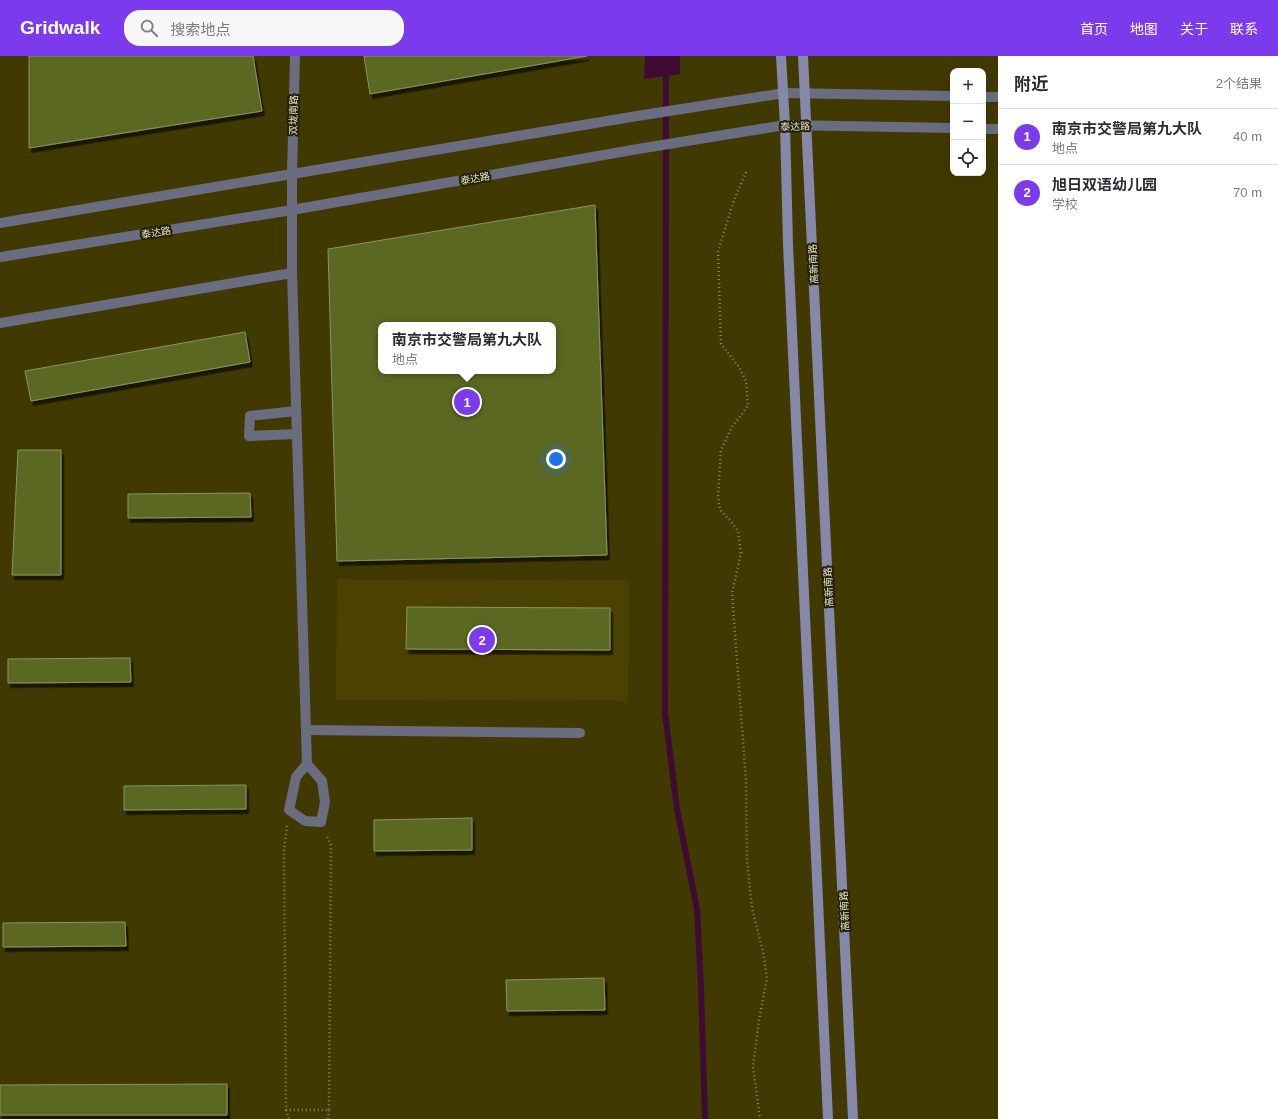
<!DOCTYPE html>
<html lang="zh">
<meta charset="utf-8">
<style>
:root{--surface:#fff;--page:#f7f7f7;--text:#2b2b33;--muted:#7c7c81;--line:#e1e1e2;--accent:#7c3aed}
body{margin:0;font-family:Helvetica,"Noto Sans SC",sans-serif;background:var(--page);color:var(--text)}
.controls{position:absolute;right:12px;top:12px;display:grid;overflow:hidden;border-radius:8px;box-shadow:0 4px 16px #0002}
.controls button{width:36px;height:36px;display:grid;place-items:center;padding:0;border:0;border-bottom:1px solid var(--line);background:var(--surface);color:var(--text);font:20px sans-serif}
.you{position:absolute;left:556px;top:403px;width:14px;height:14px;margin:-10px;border:3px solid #fff;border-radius:50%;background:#1a73e8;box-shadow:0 0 0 6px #1a73e833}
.badge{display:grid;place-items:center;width:26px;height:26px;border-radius:50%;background:var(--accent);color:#fff;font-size:13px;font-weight:700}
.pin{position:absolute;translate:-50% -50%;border:2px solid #fff;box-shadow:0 1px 4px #0006}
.popup{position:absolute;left:378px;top:266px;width:178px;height:52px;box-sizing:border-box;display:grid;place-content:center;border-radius:8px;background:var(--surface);filter:drop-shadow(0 1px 3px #0005);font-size:13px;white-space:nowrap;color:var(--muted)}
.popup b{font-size:15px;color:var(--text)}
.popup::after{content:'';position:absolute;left:50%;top:100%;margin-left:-8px;border:8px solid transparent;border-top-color:var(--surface)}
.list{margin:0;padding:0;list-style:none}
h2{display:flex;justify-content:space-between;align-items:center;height:52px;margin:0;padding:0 16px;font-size:17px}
h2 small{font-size:13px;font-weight:400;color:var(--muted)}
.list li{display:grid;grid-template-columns:26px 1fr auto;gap:12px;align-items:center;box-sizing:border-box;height:56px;padding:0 16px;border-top:1px solid var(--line)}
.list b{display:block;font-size:15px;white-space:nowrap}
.list p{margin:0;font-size:13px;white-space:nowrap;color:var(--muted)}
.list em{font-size:13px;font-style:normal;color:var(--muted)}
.icon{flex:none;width:22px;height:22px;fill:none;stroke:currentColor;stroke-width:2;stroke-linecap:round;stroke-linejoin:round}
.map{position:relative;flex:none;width:998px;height:1063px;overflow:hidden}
header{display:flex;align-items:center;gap:24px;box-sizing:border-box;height:56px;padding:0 20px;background:var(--accent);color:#fff}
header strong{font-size:19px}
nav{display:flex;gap:22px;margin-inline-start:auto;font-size:14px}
.search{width:280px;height:36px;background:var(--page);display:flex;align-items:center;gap:10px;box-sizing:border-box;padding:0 14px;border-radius:16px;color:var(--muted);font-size:15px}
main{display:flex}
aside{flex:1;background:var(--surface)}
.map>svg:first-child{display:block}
</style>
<header>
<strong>Gridwalk</strong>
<div class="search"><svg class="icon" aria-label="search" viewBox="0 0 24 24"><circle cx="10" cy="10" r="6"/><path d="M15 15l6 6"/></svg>搜索地点</div>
<nav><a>首页</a><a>地图</a><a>关于</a><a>联系</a></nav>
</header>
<main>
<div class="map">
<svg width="998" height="1063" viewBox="0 0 998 1063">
<defs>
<filter id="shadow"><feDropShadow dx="2.5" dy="4.5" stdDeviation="0" flood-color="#0009"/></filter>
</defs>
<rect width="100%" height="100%" fill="#413902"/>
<path fill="#4b4100" d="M 337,523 L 629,524 L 628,645 L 336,644 Z"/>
<path fill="#400b33" d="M 645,0 L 680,0 L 680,18 L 644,23 Z"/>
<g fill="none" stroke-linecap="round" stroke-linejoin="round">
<path stroke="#400b33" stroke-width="6" d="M 666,0 L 665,657 L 677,753 L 697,853 L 701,930 L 705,1063"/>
</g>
<path fill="#5a6823" stroke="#899565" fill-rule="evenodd" filter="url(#shadow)" d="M 29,0 L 253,0 L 262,55 L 29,92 Z
M 364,0 L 587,0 L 370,38 Z
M 595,149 L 607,499 L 337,505 L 328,193 ZM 381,269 L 553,269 L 553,315 L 381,315 Z
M 245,276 L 250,306 L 31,345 L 25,315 Z
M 18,394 L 61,394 L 61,519 L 12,519 Z
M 250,437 L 251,461 L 128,462 L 128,438 Z
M 407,551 L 610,552 L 610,594 L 406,593 Z
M 130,602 L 131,626 L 8,627 L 8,603 Z
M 246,729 L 246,753 L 124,754 L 124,730 Z
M 472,762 L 472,794 L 374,795 L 374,764 Z
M 125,866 L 126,890 L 3,891 L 3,867 Z
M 604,922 L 605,954 L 507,955 L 506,924 Z
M 227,1028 L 227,1059 L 0,1059 L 0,1029 Z"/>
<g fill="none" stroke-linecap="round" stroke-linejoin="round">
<path stroke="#8c865c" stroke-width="2.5" stroke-dasharray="1 3" stroke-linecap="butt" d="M 746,116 L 734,144 L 718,195 L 721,288 L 739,311 L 746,325 L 748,350 L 732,371 L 721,394 L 718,440 L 720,454 L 730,464 L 738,475 L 741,497 L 732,537 L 746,725 L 747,805 L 752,852 L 763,896 L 767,922 L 759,964 L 753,1010 L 760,1063
M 287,770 L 284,793 L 286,1054 L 329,1054 L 331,790 L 327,780
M 286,1054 L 289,1063
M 328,1063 L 329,1054"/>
<path stroke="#6a6c80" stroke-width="10" d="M 0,267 L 292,217
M 296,355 L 250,360 L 249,380 L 297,378
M 307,708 L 322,725 L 325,746 L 321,766 L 305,765 L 289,754 L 296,721 Z"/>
<path stroke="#6a6c80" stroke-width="10" d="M 306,674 L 580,677"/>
<path stroke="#6a6c80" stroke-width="10" d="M 295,0 L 292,118 L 292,217 L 307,708
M 983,41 L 998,41
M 983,73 L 998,73
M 0,167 L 637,60 L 784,37 L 953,40
M 0,201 L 292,154 L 638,93 L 785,69 L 953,72"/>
<path stroke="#8588a8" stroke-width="10" d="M 781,0 L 785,69 L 788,188 L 828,1063
M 803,0 L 853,1063"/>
</g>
<g text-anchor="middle" stroke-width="4" stroke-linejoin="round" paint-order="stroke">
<g font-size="10" fill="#e5e1c7" stroke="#24200c">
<text transform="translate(293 59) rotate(-89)" y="4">双垅南路</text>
<text transform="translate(795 70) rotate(-2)" y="4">泰达路</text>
<text transform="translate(475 122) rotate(-10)" y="4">泰达路</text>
<text transform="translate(156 176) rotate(-9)" y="4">泰达路</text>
<text transform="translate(813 208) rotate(-93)" y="4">高新南路</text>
<text transform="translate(828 531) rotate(-93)" y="4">高新南路</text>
<text transform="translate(844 855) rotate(-93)" y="4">高新南路</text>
</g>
</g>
</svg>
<div class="controls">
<button>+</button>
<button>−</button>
<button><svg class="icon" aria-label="locate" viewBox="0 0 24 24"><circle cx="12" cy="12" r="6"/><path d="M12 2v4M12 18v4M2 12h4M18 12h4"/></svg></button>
</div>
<div class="you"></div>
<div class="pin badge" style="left:467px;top:346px">1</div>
<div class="popup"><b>南京市交警局第九大队</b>地点</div>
<div class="pin badge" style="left:482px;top:584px">2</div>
</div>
<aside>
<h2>附近<small>2个结果</small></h2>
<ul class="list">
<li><span class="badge">1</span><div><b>南京市交警局第九大队</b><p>地点</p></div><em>40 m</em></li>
<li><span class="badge">2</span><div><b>旭日双语幼儿园</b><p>学校</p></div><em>70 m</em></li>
</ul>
</aside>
</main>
